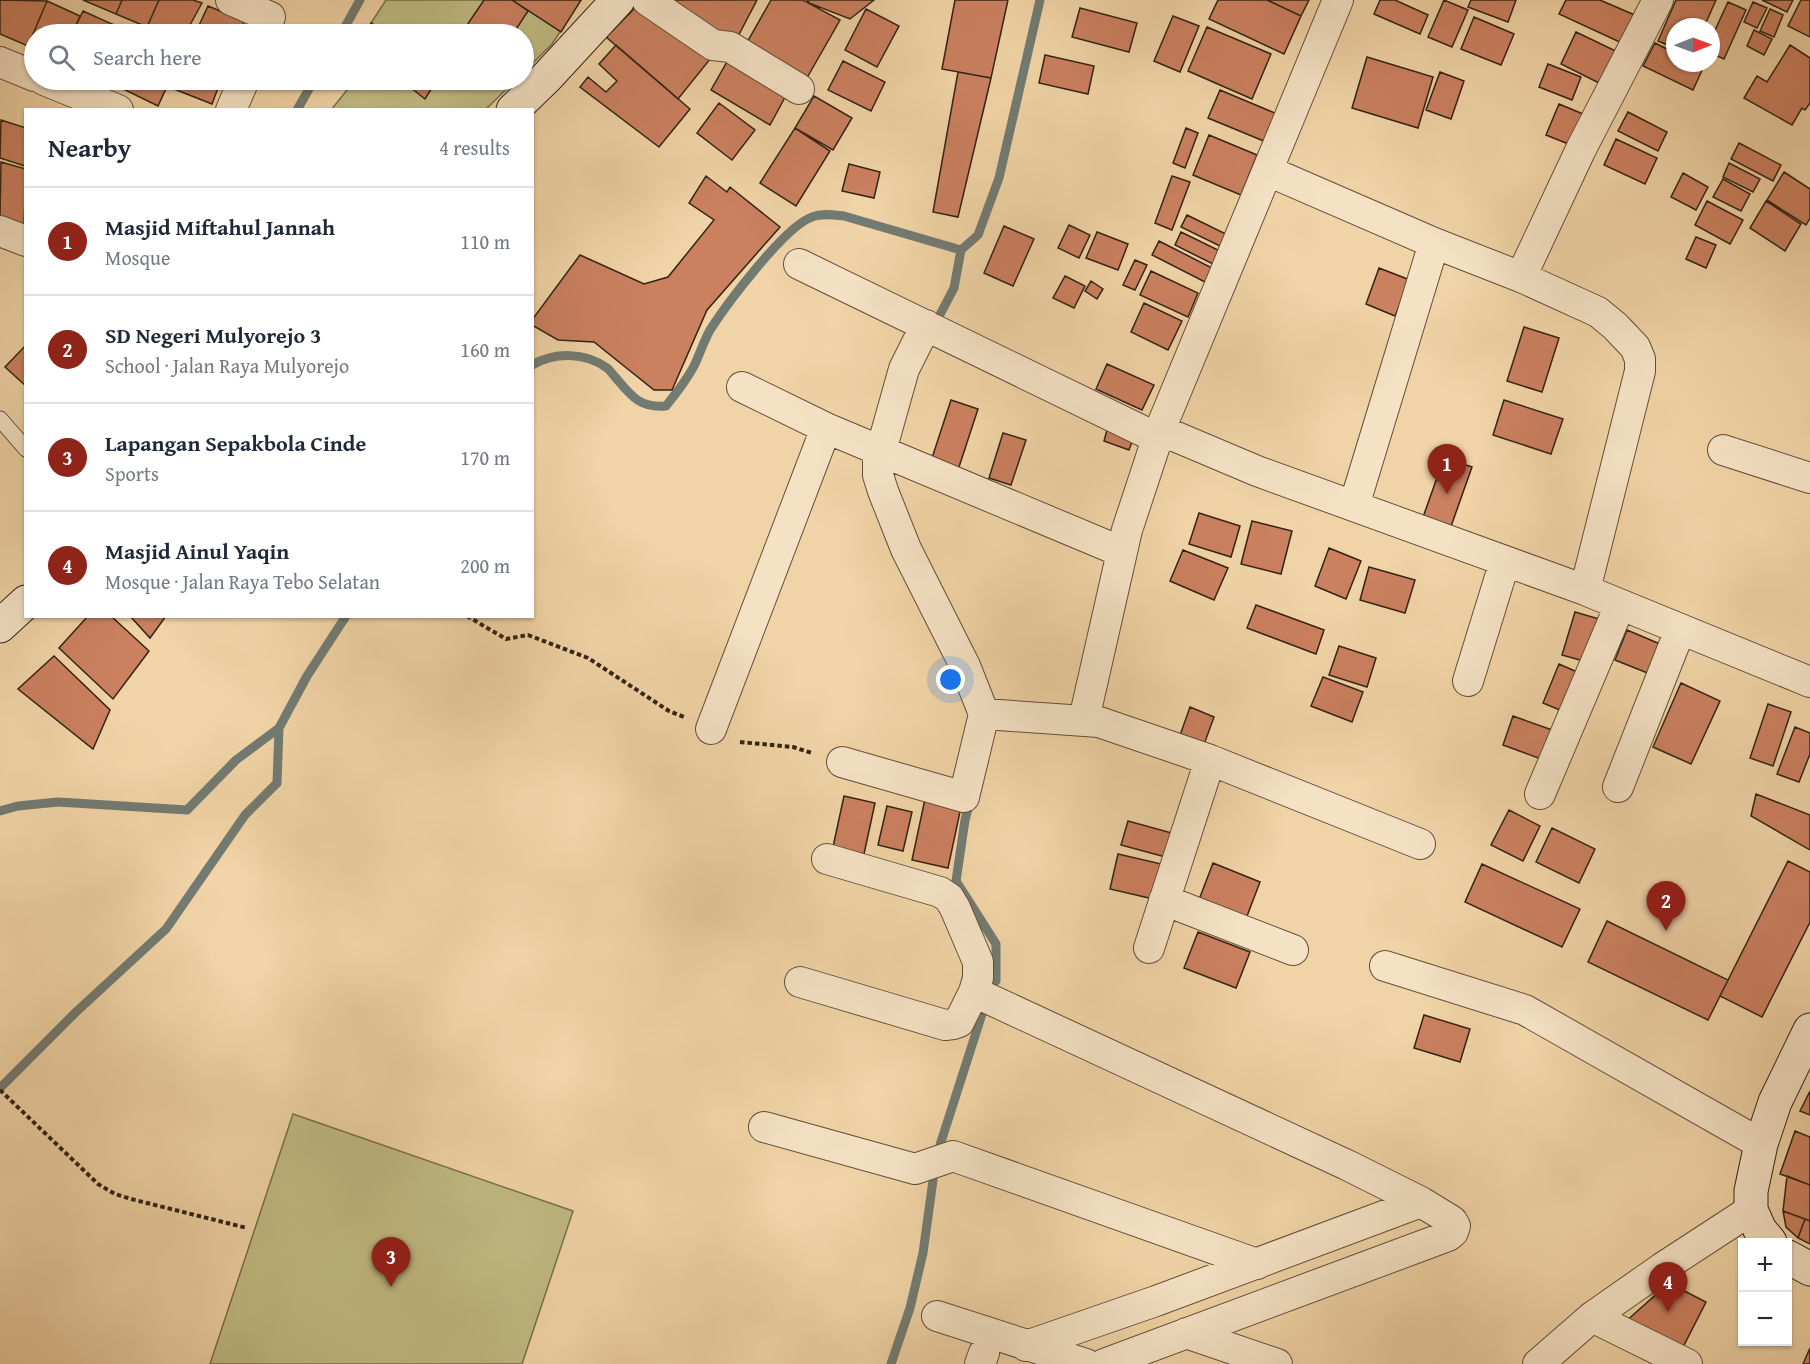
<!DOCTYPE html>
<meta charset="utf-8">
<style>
:root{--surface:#fff;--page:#f2f2f3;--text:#1f2937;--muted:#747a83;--line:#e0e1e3;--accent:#8f2418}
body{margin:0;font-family:"Gentium Book Plus",serif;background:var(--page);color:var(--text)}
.controls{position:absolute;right:18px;bottom:18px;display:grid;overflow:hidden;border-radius:0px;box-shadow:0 2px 4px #0004}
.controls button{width:54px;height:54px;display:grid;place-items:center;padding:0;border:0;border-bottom:2px solid var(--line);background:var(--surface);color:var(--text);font:30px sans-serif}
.compass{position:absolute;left:1666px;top:18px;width:54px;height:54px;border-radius:50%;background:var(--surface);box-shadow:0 2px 4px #0004;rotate:89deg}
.you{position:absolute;left:951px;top:680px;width:21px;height:21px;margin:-15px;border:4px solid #fff;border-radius:50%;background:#1a73e8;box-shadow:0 0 0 9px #1a73e833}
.badge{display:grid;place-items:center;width:39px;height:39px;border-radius:50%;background:var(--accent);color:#fff;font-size:20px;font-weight:700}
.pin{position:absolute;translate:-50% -50px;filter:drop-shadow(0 2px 3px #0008)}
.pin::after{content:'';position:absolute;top:32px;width:21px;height:18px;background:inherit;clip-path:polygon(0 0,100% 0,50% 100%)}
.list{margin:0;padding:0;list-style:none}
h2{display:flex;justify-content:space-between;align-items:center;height:78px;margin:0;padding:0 24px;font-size:26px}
h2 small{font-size:20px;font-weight:400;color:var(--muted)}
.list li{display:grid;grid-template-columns:39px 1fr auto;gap:18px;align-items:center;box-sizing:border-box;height:108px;padding:0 24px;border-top:2px solid var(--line)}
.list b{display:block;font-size:22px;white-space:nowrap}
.list p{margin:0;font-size:20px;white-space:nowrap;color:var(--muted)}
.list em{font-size:20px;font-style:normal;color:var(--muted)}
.icon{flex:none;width:33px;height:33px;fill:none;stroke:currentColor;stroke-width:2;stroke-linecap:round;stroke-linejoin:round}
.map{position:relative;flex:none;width:1810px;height:1364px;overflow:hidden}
.search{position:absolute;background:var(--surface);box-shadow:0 2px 4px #0004;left:24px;top:24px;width:510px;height:66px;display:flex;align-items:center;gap:15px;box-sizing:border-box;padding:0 21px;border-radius:33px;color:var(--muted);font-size:22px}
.panel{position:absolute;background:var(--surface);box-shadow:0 2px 4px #0004;left:24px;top:108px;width:510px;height:510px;border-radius:0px}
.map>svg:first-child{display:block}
</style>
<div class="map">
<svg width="1810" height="1364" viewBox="0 0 1810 1364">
<rect width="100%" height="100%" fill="#f0d3a6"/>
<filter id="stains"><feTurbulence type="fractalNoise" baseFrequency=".00333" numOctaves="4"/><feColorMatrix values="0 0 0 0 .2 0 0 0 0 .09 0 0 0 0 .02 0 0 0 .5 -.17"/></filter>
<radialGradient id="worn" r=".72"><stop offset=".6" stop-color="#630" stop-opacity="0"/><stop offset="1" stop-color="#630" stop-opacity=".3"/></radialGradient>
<path fill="#c0ba82" stroke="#796e4b" stroke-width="1.5" d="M 386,0 L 581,0 L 552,44 L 524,72 L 524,34 L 368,34 L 371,23 Z
M 355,80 L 516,80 L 486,109 L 331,110 Z
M 293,1114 L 573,1211 L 522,1364 L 210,1364 Z"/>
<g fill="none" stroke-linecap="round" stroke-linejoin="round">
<path stroke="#727b72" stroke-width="9" d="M 341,34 L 360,0
M 297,110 L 314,80
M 935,324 L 954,288 L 961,250 L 978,235 L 999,178 L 1040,0
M 532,365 C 555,352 585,352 607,368 C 610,370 613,375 616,378 C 632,397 640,408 666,406 C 677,392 687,380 695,364 C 700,353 704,341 710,330 C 726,305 785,226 812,217 C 822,213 833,215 844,216 L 961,250
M 970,801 L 965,820 L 956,881 L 996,944 L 996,981
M 0,811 L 18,806 L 58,802 L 187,810 L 236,760 L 279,728 L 307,676 L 346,616
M 0,1088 L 76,1012 L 166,929 L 245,815 L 277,783 L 279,728
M 940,1145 L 982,1014
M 891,1364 L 910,1308 L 923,1253 L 934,1173"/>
</g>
<path fill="#cb8060" stroke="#322314" stroke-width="1.5" d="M 0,0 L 47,1 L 28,46 L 0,34 Z
M 83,0 L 122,0 L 116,14 Z
M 122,0 L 159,0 L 147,27 L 116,14 Z
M 159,0 L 193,0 L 202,3 L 185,34 L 164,34 L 147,27 Z
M 484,0 L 512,0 L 528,11 L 513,34 L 461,34 Z
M 512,0 L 581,0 L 561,32 Z
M 663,0 L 757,0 L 734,44 Z
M 771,0 L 803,0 L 840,20 L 804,83 L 745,46 Z
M 807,0 L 874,0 L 850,19 L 809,3 Z
M 955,0 L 1008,0 L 991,78 L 942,69 Z
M 1218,0 L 1267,0 L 1301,16 L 1284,54 L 1209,19 Z
M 1267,0 L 1309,0 L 1301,16 Z
M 1380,0 L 1395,0 L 1428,15 L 1420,34 L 1374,14 Z
M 1444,0 L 1468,10 L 1452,47 L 1428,37 Z
M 1471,0 L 1516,0 L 1508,22 L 1468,7 Z
M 1566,0 L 1600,0 L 1637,16 L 1624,44 L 1559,14 Z
M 1676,0 L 1716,0 L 1704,27 L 1675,27 L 1675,48 L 1658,41 Z
M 1762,0 L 1793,0 L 1787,12 Z
M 1801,0 L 1810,0 L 1810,37 L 1788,26 Z
M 47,1 L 80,16 L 72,34 L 34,34 L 34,49 L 28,46 Z
M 1728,2 L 1746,10 L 1724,59 L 1711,53 L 1711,39 Z
M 1753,2 L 1767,8 L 1757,28 L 1744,22 Z
M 638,5 L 711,58 L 678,99 L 606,37 Z
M 208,6 L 244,21 L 239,34 L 195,34 Z
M 1080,8 L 1137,23 L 1129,52 L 1072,37 Z
M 866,9 L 899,26 L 877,67 L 845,50 Z
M 1770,9 L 1783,15 L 1774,37 L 1760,31 Z
M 83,11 L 112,24 L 107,34 L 72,34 Z
M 1173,16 L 1199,26 L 1180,72 L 1154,61 Z
M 1474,17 L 1514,34 L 1501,65 L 1461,49 Z
M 371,23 L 388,34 L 368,34 Z
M 112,24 L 134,34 L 107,34 Z
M 1207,27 L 1271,54 L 1252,99 L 1188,71 Z
M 1754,30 L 1772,39 L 1764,55 L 1747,46 Z
M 1576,32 L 1620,53 L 1605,86 L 1561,64 Z
M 1655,43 L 1675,53 L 1675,63 L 1697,63 L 1704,66 L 1693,90 L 1643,66 Z
M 616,45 L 690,109 L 659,147 L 580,87 L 588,77 L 606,92 L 617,81 L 599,64 Z
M 1790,45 L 1810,58 L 1810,103 L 1805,110 L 1802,108 L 1792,125 L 1744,98 L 1757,76 L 1767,82 Z
M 732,53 L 790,88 L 770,125 L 711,90 Z
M 1045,55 L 1094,66 L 1088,94 L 1039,83 Z
M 1367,57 L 1433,77 L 1418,128 L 1352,108 Z
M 843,61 L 885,82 L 871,111 L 828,90 Z
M 1548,64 L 1581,77 L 1572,100 L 1539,87 Z
M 958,72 L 991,78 L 958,217 L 933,212 Z
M 1440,72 L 1464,81 L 1451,119 L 1426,110 Z
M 102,80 L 127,80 L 123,89 Z
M 127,80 L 170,80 L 158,106 L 123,89 Z
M 172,80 L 221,80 L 212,104 L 169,87 Z
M 401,80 L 437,80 L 425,99 Z
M 1220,90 L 1277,114 L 1266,142 L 1208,118 Z
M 814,96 L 852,118 L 833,150 L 795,128 Z
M 719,103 L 755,130 L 732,160 L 697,133 Z
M 1559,104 L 1583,114 L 1571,145 L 1546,135 Z
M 1628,112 L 1667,132 L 1658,151 L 1618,131 Z
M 1,120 L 26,128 L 25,166 L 0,158 Z
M 795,128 L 830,151 L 796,206 L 760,183 Z
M 1186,128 L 1198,133 L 1185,168 L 1173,163 Z
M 1209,135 L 1257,155 L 1241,195 L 1193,175 Z
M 1616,139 L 1657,158 L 1645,184 L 1604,165 Z
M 1739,143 L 1781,165 L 1773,181 L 1731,159 Z
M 1,162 L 26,169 L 24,227 L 0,216 Z
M 1729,163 L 1760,179 L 1753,192 L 1723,177 Z
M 849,164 L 880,172 L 874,198 L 842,191 Z
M 1784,172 L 1810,189 L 1810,218 L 1806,225 L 1767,200 Z
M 1683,173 L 1708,187 L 1696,210 L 1671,197 Z
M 706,176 L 727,192 L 730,187 L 780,227 L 707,310 L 672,390 L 654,390 L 594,342 L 558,340 L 532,325 L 532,320 L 580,255 L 644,284 L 668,277 L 714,220 L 689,203 Z
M 1172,176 L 1190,182 L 1172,230 L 1155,223 Z
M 1723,179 L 1750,194 L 1741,211 L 1713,197 Z
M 1707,201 L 1743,220 L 1730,244 L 1695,225 Z
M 1766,201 L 1801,224 L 1785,251 L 1750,228 Z
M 1187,215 L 1228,235 L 1222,247 L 1181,227 Z
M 1069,225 L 1090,235 L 1079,258 L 1058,248 Z
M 1004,226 L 1034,239 L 1013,286 L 984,273 Z
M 1097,232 L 1128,244 L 1118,270 L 1086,258 Z
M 1181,232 L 1222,252 L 1215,265 L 1175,245 Z
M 1696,237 L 1716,245 L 1706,268 L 1686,259 Z
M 1159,241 L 1212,268 L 1205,282 L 1152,255 Z
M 1135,260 L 1147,265 L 1135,290 L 1123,285 Z
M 1379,268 L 1410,280 L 1395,316 L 1366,304 Z
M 1151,271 L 1198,293 L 1188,317 L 1140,295 Z
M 1065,276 L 1085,286 L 1074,308 L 1053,298 Z
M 1091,281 L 1103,289 L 1097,299 L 1085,291 Z
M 1144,303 L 1182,321 L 1168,350 L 1131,332 Z
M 1524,327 L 1559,338 L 1542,392 L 1507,381 Z
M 26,345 L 26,386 L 5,367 Z
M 1107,364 L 1154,385 L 1142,410 L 1096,389 Z
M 951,400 L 978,409 L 958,470 L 931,461 Z
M 1504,400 L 1563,419 L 1551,454 L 1493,435 Z
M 1107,430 L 1133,439 L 1129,450 L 1104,441 Z
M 1003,433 L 1026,440 L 1011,485 L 989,478 Z
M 1444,458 L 1472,467 L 1449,532 L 1422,520 Z
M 1199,513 L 1240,526 L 1231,557 L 1189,544 Z
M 1252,521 L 1292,531 L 1281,574 L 1241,564 Z
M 1329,548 L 1361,561 L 1346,599 L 1315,586 Z
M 1183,550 L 1228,568 L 1214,600 L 1170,581 Z
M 1369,567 L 1415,580 L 1405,613 L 1360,600 Z
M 1256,605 L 1324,630 L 1316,654 L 1247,628 Z
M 1575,612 L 1606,621 L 1594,664 L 1562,655 Z
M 88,616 L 111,616 L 149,651 L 113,699 L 59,648 Z
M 130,616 L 166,616 L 150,638 Z
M 1627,630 L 1667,647 L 1655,676 L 1615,660 Z
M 1339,646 L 1376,658 L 1367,687 L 1329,675 Z
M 54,656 L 110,710 L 93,749 L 18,689 Z
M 1559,664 L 1584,675 L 1567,713 L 1543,703 Z
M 1323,677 L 1363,692 L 1352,722 L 1311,706 Z
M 1681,683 L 1720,701 L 1691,764 L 1653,747 Z
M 1768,704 L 1791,712 L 1773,766 L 1750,758 Z
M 1190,707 L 1214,717 L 1202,750 L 1178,741 Z
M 1513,716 L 1555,731 L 1544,760 L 1503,745 Z
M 1795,727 L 1810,733 L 1810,754 L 1799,782 L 1777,774 Z
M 1756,794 L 1810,815 L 1810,850 L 1751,816 Z
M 844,796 L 875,803 L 864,854 L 833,847 Z
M 925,799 L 961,807 L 948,868 L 912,860 Z
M 887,806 L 912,812 L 903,851 L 878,845 Z
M 1509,810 L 1540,826 L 1523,861 L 1491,845 Z
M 1128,821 L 1179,835 L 1173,859 L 1121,845 Z
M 1552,828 L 1595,849 L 1579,883 L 1536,862 Z
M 1118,854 L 1170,866 L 1162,901 L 1110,889 Z
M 1788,861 L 1810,872 L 1810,922 L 1762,1017 L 1720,996 Z
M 1213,863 L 1260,882 L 1244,924 L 1197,905 Z
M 1482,864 L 1580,909 L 1562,947 L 1465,902 Z
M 1607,921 L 1728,980 L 1708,1020 L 1588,962 Z
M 1198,932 L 1250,952 L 1236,988 L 1184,968 Z
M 1424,1015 L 1470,1029 L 1460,1062 L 1414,1048 Z
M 1810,1091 L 1810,1115 L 1800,1111 Z
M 1795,1131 L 1810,1137 L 1810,1185 L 1780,1174 Z
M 1787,1176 L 1810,1185 L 1810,1221 L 1783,1211 Z
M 1783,1211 L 1805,1219 L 1798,1238 L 1786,1227 Z
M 1805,1219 L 1810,1221 L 1810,1244 L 1798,1238 Z
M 1669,1283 L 1706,1302 L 1680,1353 L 1624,1323 Z
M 1810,1348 L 1810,1364 L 1803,1364 Z"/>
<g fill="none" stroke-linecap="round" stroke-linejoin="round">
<defs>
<path id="service" d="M 0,419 L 26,449"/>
<path id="minor" d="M 231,0 L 270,17
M 647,0 L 713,45 L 730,47 L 799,89
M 0,62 L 34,76
M 44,80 L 118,110
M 231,110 L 244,80
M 1268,171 L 1434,243 L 1521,277 L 1598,312 L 1615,326 L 1635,347 L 1640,359 L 1640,371 L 1585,590
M 0,231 L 26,241
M 799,264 L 1157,438
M 1521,277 L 1581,149 L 1658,0
M 742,387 L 826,428 L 1122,552
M 1160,430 L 1257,471 L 1585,590 L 1810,682
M 1723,450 L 1810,478
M 1354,506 L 1434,243
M 1468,681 L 1505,561
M 984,714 L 1099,722 L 1210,760 L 1420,844
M 1088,721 L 1087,706 L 1127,530 L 1160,430 L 1338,0
M 711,729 L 826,428
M 842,762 L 964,797 L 984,714 L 965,666 L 906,549 L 883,491 L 878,475 L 878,458 L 881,451 L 904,369 L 926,325
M 1618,787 L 1680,630
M 1540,794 L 1620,605
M 1164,900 L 1293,950
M 1149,948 L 1210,760
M 1385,966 L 1525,1010 L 1761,1144
M 800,982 L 945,1025 L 953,1024 L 959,1022 L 974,992 L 978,978 L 978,962 L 955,908 L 949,898 L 940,892 L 827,859
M 974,992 L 1347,1165 L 1421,1202 L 1452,1221 L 1455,1226 L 1453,1232 L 1448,1236 L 1104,1364
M 764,1127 L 915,1169 L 953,1156 L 1257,1264
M 937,1316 L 1086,1364
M 1592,1317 L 1687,1364
M 1186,1333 L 1277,1364
M 1026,1346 L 1156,1301 L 1421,1202
M 980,1364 L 984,1353
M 1538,1364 L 1592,1317 L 1662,1268 L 1751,1210"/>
<path id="secondary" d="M 513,110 L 545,79 L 618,0
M 0,626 L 26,602
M 1770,1242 L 1760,1230 L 1751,1210 L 1751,1191 L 1761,1144 L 1775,1102 L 1810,1030
M 1788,1257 L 1810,1269"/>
</defs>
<use href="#service" stroke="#624f38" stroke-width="17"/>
<use href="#minor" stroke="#624f38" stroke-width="32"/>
<use href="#secondary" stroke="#322314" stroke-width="35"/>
<path stroke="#322314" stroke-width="4" stroke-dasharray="4.5 3" stroke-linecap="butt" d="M 467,616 L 506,639 L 528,635 L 588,658 L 669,711 L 684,717
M 740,742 L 793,747 L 812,753
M 0,1090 L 98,1184 L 115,1194 L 131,1199 L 247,1228"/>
<use href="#service" stroke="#f5e2c5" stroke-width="15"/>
<use href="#minor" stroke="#f5e2c5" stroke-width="30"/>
<use href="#secondary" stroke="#f5e2c5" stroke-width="33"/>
</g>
<rect width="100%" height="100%" filter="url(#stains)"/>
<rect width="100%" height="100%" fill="url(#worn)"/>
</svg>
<div class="controls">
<button>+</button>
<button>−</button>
</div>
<svg class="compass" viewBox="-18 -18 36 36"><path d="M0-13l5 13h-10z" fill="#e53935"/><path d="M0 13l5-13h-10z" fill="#747a83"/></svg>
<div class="you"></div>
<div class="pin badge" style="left:1447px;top:494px">1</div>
<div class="pin badge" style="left:1666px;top:931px">2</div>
<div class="pin badge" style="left:391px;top:1287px">3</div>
<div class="pin badge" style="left:1668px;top:1312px">4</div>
<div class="search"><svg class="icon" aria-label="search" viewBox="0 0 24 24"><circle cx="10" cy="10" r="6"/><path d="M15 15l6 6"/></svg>Search here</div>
<section class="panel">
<h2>Nearby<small>4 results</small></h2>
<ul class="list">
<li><span class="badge">1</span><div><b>Masjid Miftahul Jannah</b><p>Mosque</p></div><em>110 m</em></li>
<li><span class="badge">2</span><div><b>SD Negeri Mulyorejo 3</b><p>School · Jalan Raya Mulyorejo</p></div><em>160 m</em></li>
<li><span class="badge">3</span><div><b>Lapangan Sepakbola Cinde</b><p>Sports</p></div><em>170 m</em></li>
<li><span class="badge">4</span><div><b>Masjid Ainul Yaqin</b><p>Mosque · Jalan Raya Tebo Selatan</p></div><em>200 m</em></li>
</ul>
</section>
</div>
